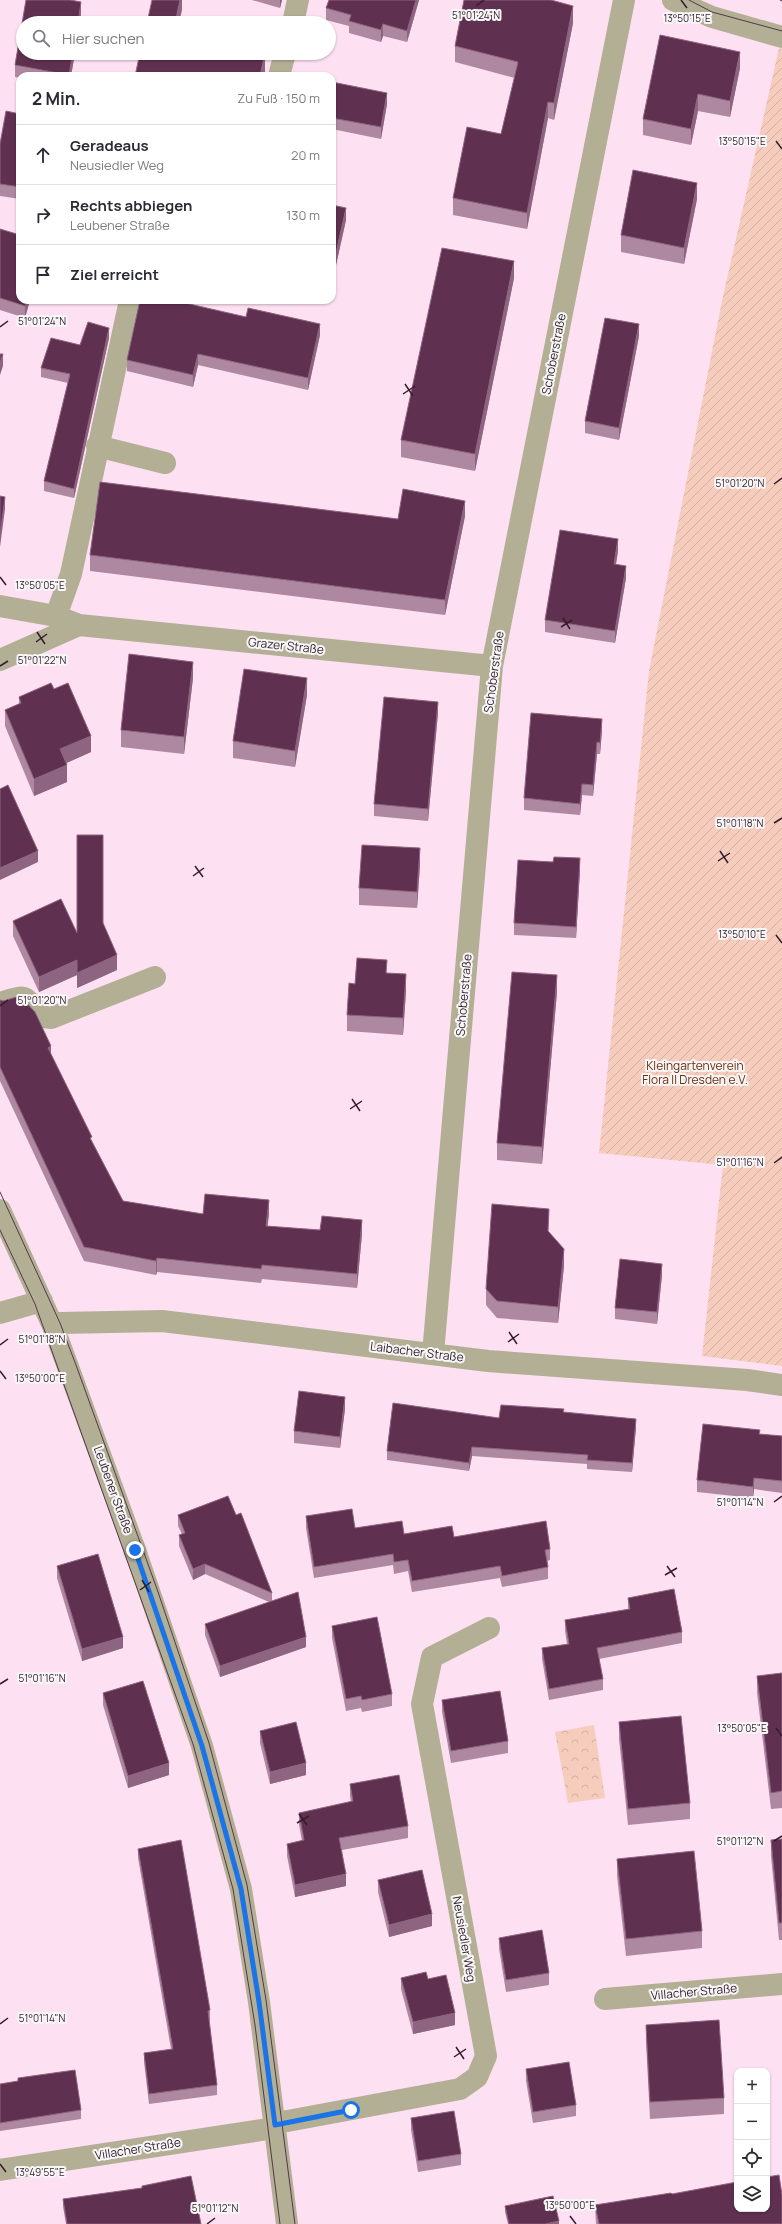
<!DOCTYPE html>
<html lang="de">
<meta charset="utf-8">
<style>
:root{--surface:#fff;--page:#f2f2f3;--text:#2b2b33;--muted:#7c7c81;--line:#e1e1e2}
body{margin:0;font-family:Manrope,sans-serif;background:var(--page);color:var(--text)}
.controls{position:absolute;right:12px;bottom:12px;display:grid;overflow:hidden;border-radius:8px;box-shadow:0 1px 3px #0004}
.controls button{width:36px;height:36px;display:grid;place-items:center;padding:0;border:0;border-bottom:1px solid var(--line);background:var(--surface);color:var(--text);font:20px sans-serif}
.stop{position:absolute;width:12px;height:12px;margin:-9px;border:3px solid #1a73e8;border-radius:50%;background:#fff}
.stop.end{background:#1a73e8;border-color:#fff;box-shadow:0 1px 4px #0008}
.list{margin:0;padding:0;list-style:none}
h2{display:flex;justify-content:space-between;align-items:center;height:52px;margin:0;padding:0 16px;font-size:17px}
h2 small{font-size:13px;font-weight:400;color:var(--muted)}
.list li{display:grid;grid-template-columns:26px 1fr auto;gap:12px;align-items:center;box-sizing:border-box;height:60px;padding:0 16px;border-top:1px solid var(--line)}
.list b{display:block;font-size:15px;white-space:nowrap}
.list p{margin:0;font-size:13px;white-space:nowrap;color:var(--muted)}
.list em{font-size:13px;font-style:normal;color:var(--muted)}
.icon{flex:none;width:22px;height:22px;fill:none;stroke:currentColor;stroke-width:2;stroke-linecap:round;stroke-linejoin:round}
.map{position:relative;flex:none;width:782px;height:2224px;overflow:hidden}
.search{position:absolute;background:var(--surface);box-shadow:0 1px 3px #0004;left:16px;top:16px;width:320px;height:44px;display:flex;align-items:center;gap:10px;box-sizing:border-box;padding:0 14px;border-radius:22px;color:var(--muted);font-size:15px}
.panel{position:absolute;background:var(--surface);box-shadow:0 1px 3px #0004;left:16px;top:72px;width:320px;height:232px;border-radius:12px}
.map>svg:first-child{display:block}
</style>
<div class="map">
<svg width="782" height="2224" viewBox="0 0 782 2224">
<defs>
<pattern id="park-crowns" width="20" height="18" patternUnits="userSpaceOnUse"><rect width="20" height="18" fill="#f6ccbd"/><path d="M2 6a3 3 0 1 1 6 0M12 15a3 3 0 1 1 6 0" fill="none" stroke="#d4afa3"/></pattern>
<pattern id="garden-furrows" width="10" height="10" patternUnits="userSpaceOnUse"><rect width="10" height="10" fill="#f6ccbd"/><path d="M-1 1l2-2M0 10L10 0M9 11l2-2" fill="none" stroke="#d4afa3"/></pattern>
</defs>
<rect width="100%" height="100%" fill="#fde1f2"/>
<path fill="url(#park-crowns)" d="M 594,1725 L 605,1798 L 568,1803 L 555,1732 Z"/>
<path fill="url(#garden-furrows)" d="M 779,48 L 782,49 L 782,1366 L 702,1356 L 723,1165 L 599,1153 L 649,671 L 722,301 Z"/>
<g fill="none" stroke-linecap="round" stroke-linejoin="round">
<path stroke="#b3af95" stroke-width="22" d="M 673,0 L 712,17 L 782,37
M 293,23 L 298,0
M 279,76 L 285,53
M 97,446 L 165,463
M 0,606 L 56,616 L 79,625 L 492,666
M 56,616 L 71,574 L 130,300
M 0,660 L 79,625
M 0,1003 C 33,992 21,998 44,1017 L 51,1018 L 155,977
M 0,1210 L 53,1326 L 135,1550 L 202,1746 L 241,1889 L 259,2002 L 287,2224
M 0,1313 L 42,1301
M 53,1326 L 60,1323 L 162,1321 L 488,1361 L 747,1380 L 782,1385
M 433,1354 L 492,666 L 624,0
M 605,1999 L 782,1984
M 0,2170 L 268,2129 L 282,2122 L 460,2089 L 477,2077 L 486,2056 L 422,1704 L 432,1657 L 489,1628"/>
<path stroke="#523849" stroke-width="1" d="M 689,0 L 712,12 L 782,31
M 780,0 L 782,1
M 0,1192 L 60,1323 L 76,1365 L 157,1589 L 209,1743 L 247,1885 L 266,2000 L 295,2224
M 0,1230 L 35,1304 L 193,1744 L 233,1889 L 255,2025 L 280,2224"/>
</g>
<path fill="#ae88a0" d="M 26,0 L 70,0 L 81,2 L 81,14 L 80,23 L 23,23 L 23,53 L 75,53 L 71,76 L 20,76 L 20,78 L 15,77 L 15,65 Z
M 252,0 L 282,0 L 280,8 Z
M 419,0 L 407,42 L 383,36 L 381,42 L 349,33 L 349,26 L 326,20 L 326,8 Z
M 573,23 L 554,120 L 548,118 L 527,229 L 453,215 L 453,198 L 501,134 L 515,78 L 455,62 L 455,46 Z
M 740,68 L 730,117 L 698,111 L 691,145 L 643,135 L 643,119 Z
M 332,82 L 387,104 L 381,139 L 332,129 Z
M 20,114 L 20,199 L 0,196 L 0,144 Z
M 697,199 L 684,264 L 621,252 L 621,235 Z
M 332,205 L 346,220 L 334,274 L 332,273 Z
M 0,229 L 20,300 L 30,300 L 25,318 L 0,310 Z
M 514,278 L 475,471 L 401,457 L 401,440 Z
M 320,335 L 308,390 L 198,365 L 193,387 L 127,371 L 127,360 Z
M 639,336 L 619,440 L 585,433 L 585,421 Z
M 109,338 L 74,498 L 44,491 L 44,481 L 68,383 L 41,377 L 41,368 L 80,345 Z
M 465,516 L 445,615 L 90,571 L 90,555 L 398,519 Z
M 618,551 L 616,564 L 626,578 L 615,643 L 545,632 L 545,620 Z
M 193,678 L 184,754 L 121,747 L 121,730 Z
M 54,689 L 91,752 L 66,763 L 67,782 L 34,796 L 5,726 L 5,710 L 19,704 L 19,697 Z
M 307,695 L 295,767 L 233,758 L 233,741 Z
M 438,713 L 428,821 L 374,816 L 374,804 Z
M 602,730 L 600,754 L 597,754 L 593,796 L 582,795 L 580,815 L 524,810 L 524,798 Z
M 420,865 L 417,908 L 359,905 L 359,888 Z
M 580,870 L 576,938 L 514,935 L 514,923 Z
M 13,921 L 77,933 L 103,923 L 117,970 L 77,988 L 77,975 L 39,992 L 13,936 Z
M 387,973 L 406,991 L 403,1035 L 347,1031 L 347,1015 L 355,984 Z
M 557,992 L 542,1164 L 497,1160 L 497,1143 Z
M 0,1000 L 51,1055 L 92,1141 L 123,1201 L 203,1214 L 269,1214 L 267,1226 L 362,1234 L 357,1288 L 262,1279 L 261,1283 L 157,1272 L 156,1275 L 84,1261 L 0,1081 Z
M 549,1232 L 564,1266 L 558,1323 L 497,1318 L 486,1305 L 486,1289 Z
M 662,1275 L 657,1324 L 615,1319 L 615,1308 Z
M 345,1409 L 340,1448 L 294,1443 L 294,1431 Z
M 564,1412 L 636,1427 L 632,1472 L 587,1469 L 587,1464 L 472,1456 L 469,1471 L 387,1460 L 387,1451 L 499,1418 Z
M 760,1434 L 782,1436 L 782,1493 L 754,1489 L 753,1498 L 697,1492 L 697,1480 Z
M 178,1515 L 236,1515 L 272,1593 L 272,1601 L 306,1647 L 220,1677 L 205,1635 L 205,1624 L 269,1602 L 205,1574 L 193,1580 L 179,1546 L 179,1535 L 182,1534 L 178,1526 Z
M 306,1516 L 355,1528 L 404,1534 L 454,1537 L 550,1549 L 550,1560 L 547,1561 L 548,1567 L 548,1579 L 502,1587 L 500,1578 L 412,1592 L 408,1571 L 394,1574 L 393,1565 L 314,1578 L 306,1528 Z
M 57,1566 L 123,1648 L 82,1661 L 57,1578 Z
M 628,1598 L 682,1632 L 682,1643 L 599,1659 L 603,1679 L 603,1690 L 549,1700 L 542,1659 L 542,1648 L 567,1644 L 565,1631 L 565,1620 L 628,1609 Z
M 332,1626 L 392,1694 L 392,1706 L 362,1712 L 361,1708 L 346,1711 L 332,1638 Z
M 782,1673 L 782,1808 L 771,1809 L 757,1693 L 757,1676 Z
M 103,1693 L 169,1775 L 128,1788 L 103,1705 Z
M 442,1700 L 508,1741 L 508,1753 L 451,1763 L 442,1712 Z
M 619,1722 L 690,1803 L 690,1819 L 628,1825 L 619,1739 Z
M 260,1731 L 306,1775 L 270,1784 L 260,1743 Z
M 350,1784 L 408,1826 L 408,1838 L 342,1850 L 346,1886 L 295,1897 L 287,1856 L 287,1844 L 302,1841 L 299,1825 L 299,1813 L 351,1802 L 350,1796 Z
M 782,1839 L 782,1940 L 779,1940 L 771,1856 L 771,1840 Z
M 138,1849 L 210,2010 L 210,2020 L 209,2020 L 217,2085 L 217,2095 L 149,2104 L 144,2062 L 144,2053 L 171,2049 L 138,1858 Z
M 617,1859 L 702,1931 L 702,1948 L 626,1956 L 617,1876 Z
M 378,1880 L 432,1926 L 389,1937 L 378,1892 Z
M 499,1938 L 549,1973 L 549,1985 L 506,1992 L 499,1949 Z
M 401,1978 L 428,1979 L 455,2025 L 413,2034 L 401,1989 Z
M 646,2025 L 724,2098 L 724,2114 L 650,2119 L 646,2042 Z
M 526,2069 L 576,2105 L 576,2116 L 533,2123 L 526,2081 Z
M 0,2084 L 81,2110 L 81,2119 L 0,2131 Z
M 411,2118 L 461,2154 L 461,2165 L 418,2172 L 411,2130 Z
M 142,2186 L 201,2224 L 66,2224 L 63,2207 L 63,2199 L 142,2188 Z
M 672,2194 L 782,2224 L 596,2224 L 595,2205 Z
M 505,2206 L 559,2224 L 508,2224 L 505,2212 Z"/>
<path fill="#8e6580" d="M 180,0 L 182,0 L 182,10 L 179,23 L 175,23 Z
M 280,0 L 282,0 L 280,8 Z
M 416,0 L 419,0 L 407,42 L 407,31 Z
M 81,2 L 81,14 L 80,23 L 78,23 Z
M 573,6 L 573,23 L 554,120 L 554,103 Z
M 383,24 L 383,36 L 381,42 L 381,30 Z
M 740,52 L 740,68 L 730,117 L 730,101 Z
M 73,53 L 75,53 L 71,76 L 69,76 Z
M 265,53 L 265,72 L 264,76 L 260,76 Z
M 387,93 L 387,104 L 381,139 L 381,127 Z
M 698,94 L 698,111 L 691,145 L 691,129 Z
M 548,102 L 548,118 L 527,229 L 527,213 Z
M 697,183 L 697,199 L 684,264 L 684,248 Z
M 346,208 L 346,220 L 334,274 L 334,262 Z
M 514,261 L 514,278 L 475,471 L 475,454 Z
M 27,300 L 30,300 L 25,318 L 25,306 Z
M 320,324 L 320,335 L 308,390 L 308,378 Z
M 639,324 L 639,336 L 619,440 L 619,428 Z
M 109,328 L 109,338 L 74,498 L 74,489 Z
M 3,354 L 3,366 L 0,375 L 0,363 Z
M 198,354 L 198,365 L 193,387 L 193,375 Z
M 5,497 L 5,509 L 0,547 L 0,536 Z
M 465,501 L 465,516 L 445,615 L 445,600 Z
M 618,539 L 618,551 L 614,576 L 614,564 Z
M 626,566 L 626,578 L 615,643 L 615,631 Z
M 193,662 L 193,678 L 184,754 L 184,737 Z
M 307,678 L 307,695 L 295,767 L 295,751 Z
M 438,702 L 438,713 L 428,821 L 428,809 Z
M 602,719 L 602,730 L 600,754 L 600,743 Z
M 91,736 L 91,752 L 60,766 L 60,749 Z
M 597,742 L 597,754 L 593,796 L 593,785 Z
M 67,765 L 67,782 L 34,796 L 34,779 Z
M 582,784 L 582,795 L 580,815 L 580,804 Z
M 420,848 L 420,865 L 417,908 L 417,892 Z
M 38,851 L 38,862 L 0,880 L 0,868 Z
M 580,858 L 580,870 L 576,938 L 576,927 Z
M 117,955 L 117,970 L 77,988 L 77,973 Z
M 77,960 L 77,975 L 39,992 L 39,977 Z
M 406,974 L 406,991 L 403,1035 L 403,1018 Z
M 557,975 L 557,992 L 542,1164 L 542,1147 Z
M 51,1046 L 51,1060 L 48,1048 Z
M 269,1200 L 269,1214 L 266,1240 L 266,1226 Z
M 362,1220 L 362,1234 L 357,1288 L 357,1274 Z
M 564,1249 L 564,1266 L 558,1323 L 558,1307 Z
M 157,1258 L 157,1272 L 156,1275 L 156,1261 Z
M 662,1264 L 662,1275 L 657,1324 L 657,1312 Z
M 345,1397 L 345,1409 L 340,1448 L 340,1437 Z
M 636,1419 L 636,1427 L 632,1472 L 632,1463 Z
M 472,1447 L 472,1456 L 469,1471 L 469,1463 Z
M 754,1478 L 754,1489 L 753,1498 L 753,1487 Z
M 205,1564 L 205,1574 L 193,1580 L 193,1569 Z
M 123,1637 L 123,1648 L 82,1661 L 82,1649 Z
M 306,1637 L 306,1647 L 220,1677 L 220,1666 Z
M 169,1763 L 169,1775 L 128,1788 L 128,1776 Z
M 306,1763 L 306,1775 L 270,1784 L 270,1772 Z
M 346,1874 L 346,1886 L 295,1897 L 295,1885 Z
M 432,1914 L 432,1926 L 389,1937 L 389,1925 Z
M 455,2013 L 455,2025 L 413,2034 L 413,2022 Z
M 559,2221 L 559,2224 L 545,2224 Z"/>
<path fill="#5f304f" stroke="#8e6580" d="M 26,0 L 70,0 L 81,2 L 78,23 L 23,23 L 23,53 L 73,53 L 69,75 L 15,65 Z
M 152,0 L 180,0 L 175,23 L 147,23 Z
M 329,0 L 416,0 L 407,31 L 383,24 L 381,30 L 349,21 L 351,15 L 326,8 Z
M 464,0 L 551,0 L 573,6 L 554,103 L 548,102 L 527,213 L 453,198 L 467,127 L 501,134 L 518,62 L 455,46 Z
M 660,35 L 740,52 L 730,101 L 698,94 L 691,129 L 643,119 Z
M 140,53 L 265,53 L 260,76 L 135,76 Z
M 332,82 L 387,93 L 381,127 L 332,118 Z
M 6,111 L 20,114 L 20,187 L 0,184 L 0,144 Z
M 633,170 L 697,183 L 684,248 L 621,235 Z
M 332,205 L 346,208 L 334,262 L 332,262 Z
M 0,229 L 20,235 L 20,300 L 27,300 L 25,306 L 0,298 Z
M 442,248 L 514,261 L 475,454 L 401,440 Z
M 140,300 L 172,300 L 246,317 L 248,308 L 320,324 L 308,378 L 198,354 L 193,375 L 127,360 Z
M 605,318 L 639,324 L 619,428 L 585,421 Z
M 88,322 L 109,328 L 74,489 L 44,481 L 70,374 L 41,368 L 51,338 L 80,345 Z
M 0,354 L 3,354 L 0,363 Z
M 100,482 L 398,519 L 403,489 L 465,501 L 445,600 L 90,555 Z
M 0,496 L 5,497 L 0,536 Z
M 560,530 L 618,539 L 614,564 L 626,566 L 615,631 L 545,620 Z
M 129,654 L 193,662 L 184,737 L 121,730 Z
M 244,669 L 307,678 L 295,751 L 233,741 Z
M 51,683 L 54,689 L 68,683 L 91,736 L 60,749 L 67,765 L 34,779 L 5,710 L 21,703 L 19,697 Z
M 384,697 L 438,702 L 428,809 L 374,804 Z
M 531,713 L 602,719 L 600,743 L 597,742 L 593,785 L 582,784 L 580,804 L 524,798 Z
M 8,785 L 38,851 L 0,868 L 0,789 Z
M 77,835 L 103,835 L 103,923 L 117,955 L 77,973 L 77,960 L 39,977 L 13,921 L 61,899 L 77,933 Z
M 362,845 L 420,848 L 417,892 L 359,888 Z
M 554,857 L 580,858 L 576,927 L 514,923 L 518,860 L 553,862 Z
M 357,958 L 387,960 L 386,973 L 406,974 L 403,1018 L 347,1015 L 349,983 L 355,984 Z
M 512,972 L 557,975 L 542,1147 L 497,1143 Z
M 20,996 L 35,1012 L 51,1046 L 48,1048 L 92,1137 L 90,1138 L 123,1201 L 203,1214 L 205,1194 L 269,1200 L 266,1226 L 320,1230 L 322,1216 L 362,1220 L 357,1274 L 262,1265 L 261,1269 L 157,1258 L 156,1261 L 84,1247 L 0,1067 L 0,1000 L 3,1001 Z
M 492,1204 L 549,1209 L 548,1231 L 564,1249 L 558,1307 L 497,1301 L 486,1289 Z
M 620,1259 L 662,1264 L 657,1312 L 615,1308 Z
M 299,1391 L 345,1397 L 340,1437 L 294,1431 Z
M 393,1403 L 499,1418 L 501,1405 L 564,1409 L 563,1412 L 636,1419 L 632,1463 L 587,1460 L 588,1455 L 472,1447 L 469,1463 L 387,1451 Z
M 703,1424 L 760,1430 L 759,1434 L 782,1436 L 782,1481 L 754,1478 L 753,1487 L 697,1480 Z
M 228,1496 L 236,1515 L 241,1513 L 272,1593 L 205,1564 L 193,1569 L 179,1535 L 185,1533 L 178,1515 Z
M 352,1509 L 355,1528 L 402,1521 L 404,1534 L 452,1526 L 454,1537 L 546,1521 L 550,1549 L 545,1550 L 548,1567 L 502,1576 L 500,1566 L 412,1581 L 408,1560 L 394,1562 L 393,1554 L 314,1567 L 306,1516 Z
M 98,1554 L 123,1637 L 82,1649 L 57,1566 Z
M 674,1589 L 682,1632 L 597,1648 L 603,1679 L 549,1689 L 542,1648 L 569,1644 L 565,1620 L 630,1609 L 628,1598 Z
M 298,1592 L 306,1637 L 220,1666 L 205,1624 Z
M 377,1617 L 392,1694 L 362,1700 L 361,1696 L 346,1699 L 332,1626 Z
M 782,1673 L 782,1791 L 771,1793 L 757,1676 Z
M 143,1681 L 169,1763 L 128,1776 L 103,1693 Z
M 500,1691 L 508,1741 L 451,1751 L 442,1700 Z
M 681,1716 L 690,1803 L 628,1809 L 619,1722 Z
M 296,1722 L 306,1763 L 270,1772 L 260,1731 Z
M 399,1775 L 408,1826 L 339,1838 L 346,1874 L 295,1885 L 287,1844 L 304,1840 L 299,1813 L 353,1801 L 350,1784 Z
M 782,1839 L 782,1923 L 779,1923 L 771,1840 Z
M 181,1840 L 210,2010 L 208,2011 L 217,2085 L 149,2094 L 144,2053 L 173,2049 L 138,1849 Z
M 694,1851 L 702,1931 L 626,1939 L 617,1859 Z
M 422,1870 L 432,1914 L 389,1925 L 378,1880 Z
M 542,1930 L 549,1973 L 506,1980 L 499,1938 Z
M 426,1972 L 428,1979 L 446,1975 L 455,2013 L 413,2022 L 401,1978 Z
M 719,2020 L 724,2098 L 650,2102 L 646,2025 Z
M 569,2062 L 576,2105 L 533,2112 L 526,2069 Z
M 75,2070 L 81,2110 L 0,2123 L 0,2084 L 18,2081 L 18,2078 Z
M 454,2111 L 461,2154 L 418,2161 L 411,2118 Z
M 779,2175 L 782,2195 L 782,2224 L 599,2224 L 595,2205 L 671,2193 L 672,2194 L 737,2182 L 737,2209 L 767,2209 L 767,2177 Z
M 191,2176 L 201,2224 L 67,2224 L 63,2199 L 142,2188 L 142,2186 Z
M 553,2196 L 559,2221 L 545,2224 L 509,2224 L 505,2206 Z"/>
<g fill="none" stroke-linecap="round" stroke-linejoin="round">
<path stroke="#1a73e8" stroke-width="5" d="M 135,1550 L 202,1746 L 241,1889 L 259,2002 L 275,2125 L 351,2110"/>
</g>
<path fill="none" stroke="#351c2c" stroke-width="1.5" d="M 681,0 L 687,8M 476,6 L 484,0M 776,141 L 782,149M 0,327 L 8,321M 405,384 L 413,396M 403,394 L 415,386M 774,484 L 782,478M 0,577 L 6,585M 563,618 L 570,629M 561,627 L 572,620M 37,632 L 45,644M 36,642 L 47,634M 0,666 L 8,661M 774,823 L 782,818M 720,851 L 728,863M 718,861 L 730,853M 195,866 L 203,877M 193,876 L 204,868M 776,935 L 782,943M 0,1006 L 8,1000M 352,1099 L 360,1111M 350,1109 L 362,1101M 774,1163 L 782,1157M 509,1332 L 517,1344M 508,1342 L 519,1334M 0,1345 L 8,1339M 0,1371 L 6,1379M 774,1502 L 782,1496M 667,1566 L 675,1577M 665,1575 L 677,1568M 142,1580 L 149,1592M 140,1590 L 151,1582M 0,1684 L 8,1679M 776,1728 L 782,1736M 299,1814 L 307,1825M 297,1823 L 309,1816M 774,1841 L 782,1836M 0,2024 L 8,2018M 456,2047 L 464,2059M 454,2057 L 466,2049M 0,2164 L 6,2172M 570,2216 L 576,2224M 207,2224 L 215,2218"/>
<g text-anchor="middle" stroke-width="4" stroke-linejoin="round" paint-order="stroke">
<g font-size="12" fill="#351c2c" stroke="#f7f7f7">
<text transform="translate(554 354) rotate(-79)" y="4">Schoberstraße</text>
<text transform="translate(286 646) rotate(6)" y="4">Grazer Straße</text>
<text transform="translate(494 672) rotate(-82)" y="4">Schoberstraße</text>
<text transform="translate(464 995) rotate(-85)" y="4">Schoberstraße</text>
<text transform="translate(417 1352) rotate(7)" y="4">Laibacher Straße</text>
<text transform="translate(113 1490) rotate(70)" y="4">Leubener Straße</text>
<text transform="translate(464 1939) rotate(80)" y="4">Neusiedler Weg</text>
<text transform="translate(694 1992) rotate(-5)" y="4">Villacher Straße</text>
<text transform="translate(138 2149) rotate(-9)" y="4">Villacher Straße</text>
</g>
<g font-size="12" fill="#722a09" stroke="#f7f7f7">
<text x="695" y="1070">Kleingartenverein<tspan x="695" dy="14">Flora II Dresden e.V.</tspan></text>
</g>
</g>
<g font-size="10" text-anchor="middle" fill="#351c2c" stroke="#f7f7f7" stroke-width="4" stroke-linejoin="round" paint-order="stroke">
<text x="476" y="19">51°01'24"N</text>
<text x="687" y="22">13°50'15"E</text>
<text x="742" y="145">13°50'15"E</text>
<text x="42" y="325">51°01'24"N</text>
<text x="740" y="487">51°01'20"N</text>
<text x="40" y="589">13°50'05"E</text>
<text x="42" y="664">51°01'22"N</text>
<text x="740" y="827">51°01'18"N</text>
<text x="742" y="938">13°50'10"E</text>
<text x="42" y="1004">51°01'20"N</text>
<text x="740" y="1166">51°01'16"N</text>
<text x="42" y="1343">51°01'18"N</text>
<text x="40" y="1382">13°50'00"E</text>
<text x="740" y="1506">51°01'14"N</text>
<text x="42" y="1682">51°01'16"N</text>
<text x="742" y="1732">13°50'05"E</text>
<text x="740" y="1845">51°01'12"N</text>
<text x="42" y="2022">51°01'14"N</text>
<text x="40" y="2176">13°49'55"E</text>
<text x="570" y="2209">13°50'00"E</text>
<text x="215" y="2212">51°01'12"N</text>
</g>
</svg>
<div class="controls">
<button>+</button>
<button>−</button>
<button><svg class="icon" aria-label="locate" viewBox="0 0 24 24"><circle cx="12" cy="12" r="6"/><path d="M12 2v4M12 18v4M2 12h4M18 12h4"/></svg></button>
<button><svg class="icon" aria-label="layers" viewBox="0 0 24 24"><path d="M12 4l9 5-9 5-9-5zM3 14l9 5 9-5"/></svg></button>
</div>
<div class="stop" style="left:351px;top:2110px"></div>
<div class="stop end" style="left:135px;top:1550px"></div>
<div class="search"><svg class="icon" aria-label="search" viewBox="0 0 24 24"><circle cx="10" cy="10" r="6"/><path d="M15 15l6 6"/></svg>Hier suchen</div>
<section class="panel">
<h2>2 Min.<small>Zu Fuß · 150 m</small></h2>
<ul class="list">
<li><svg class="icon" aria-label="ahead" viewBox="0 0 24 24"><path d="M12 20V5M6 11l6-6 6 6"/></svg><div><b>Geradeaus</b><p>Neusiedler Weg</p></div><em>20 m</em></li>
<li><svg class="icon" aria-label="right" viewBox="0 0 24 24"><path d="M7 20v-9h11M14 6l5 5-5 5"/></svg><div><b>Rechts abbiegen</b><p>Leubener Straße</p></div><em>130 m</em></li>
<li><svg class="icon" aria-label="arrive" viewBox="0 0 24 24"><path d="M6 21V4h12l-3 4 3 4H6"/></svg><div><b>Ziel erreicht</b></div></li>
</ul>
</section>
</div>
